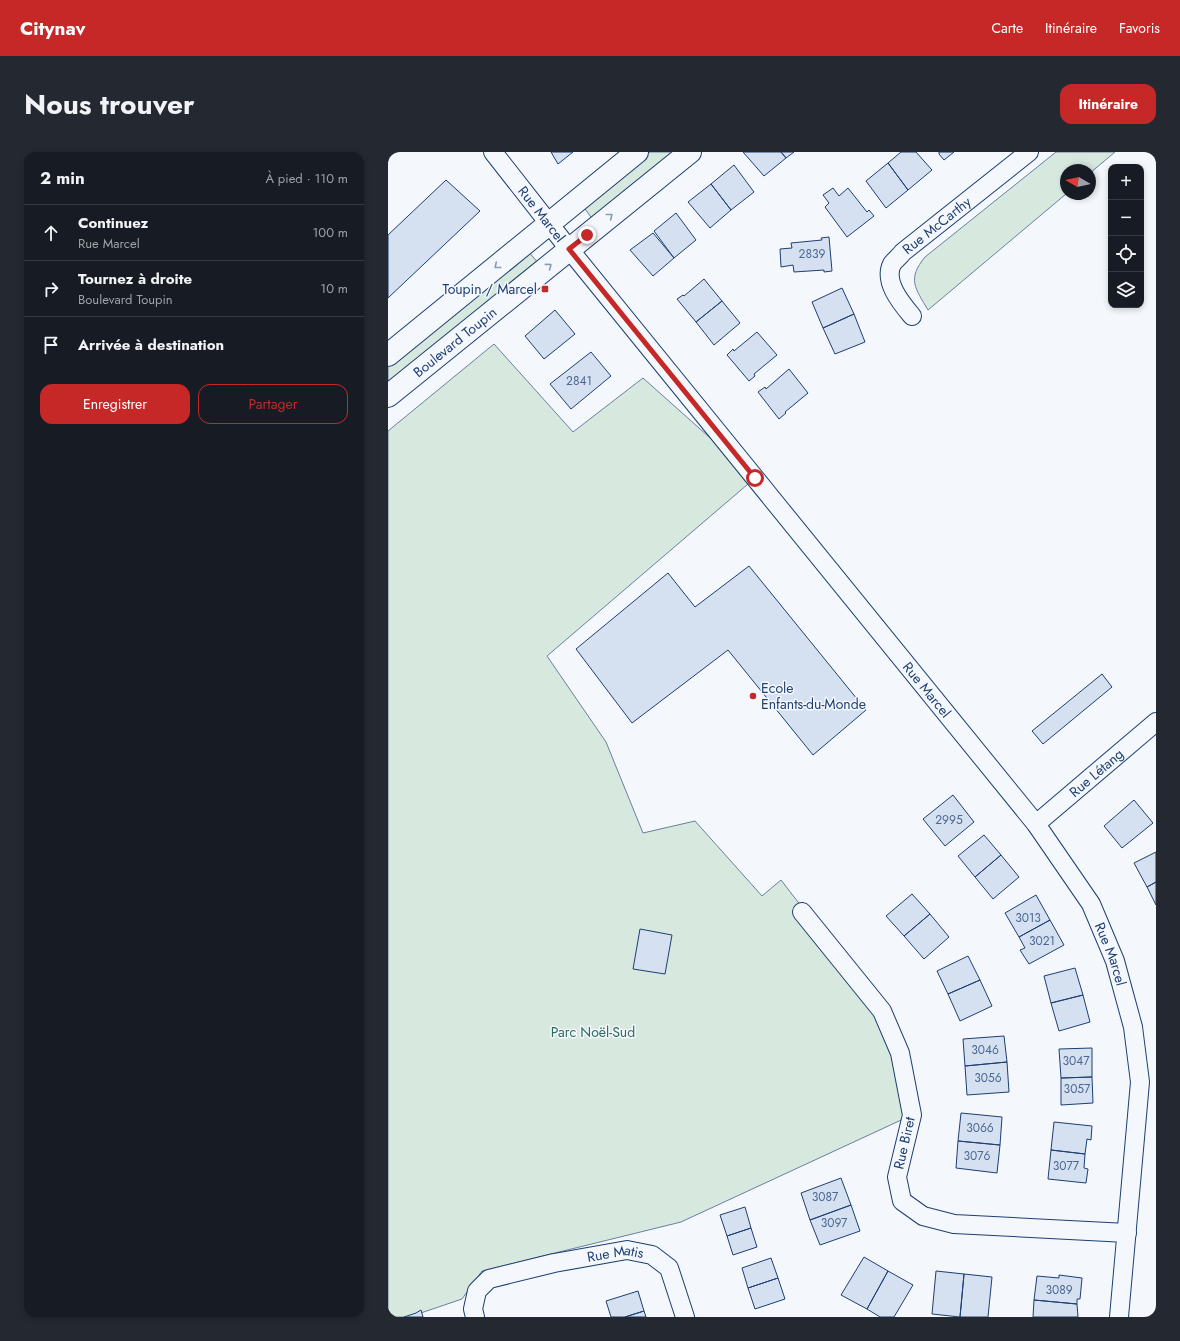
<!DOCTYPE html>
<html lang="fr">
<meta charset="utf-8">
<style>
:root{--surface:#171b24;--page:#242831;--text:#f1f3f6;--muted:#9ea1a6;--line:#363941;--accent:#c62828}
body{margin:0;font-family:Jost,sans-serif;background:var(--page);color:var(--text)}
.controls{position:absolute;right:12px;top:12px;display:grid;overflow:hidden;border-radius:8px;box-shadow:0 2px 6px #0003}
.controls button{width:36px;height:36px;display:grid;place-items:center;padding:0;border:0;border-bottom:1px solid var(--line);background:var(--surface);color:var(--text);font:20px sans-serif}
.compass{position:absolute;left:672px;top:12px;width:36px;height:36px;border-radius:50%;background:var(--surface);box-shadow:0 2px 6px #0003;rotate:279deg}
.stop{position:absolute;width:12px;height:12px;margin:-9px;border:3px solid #c62828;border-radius:50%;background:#fff}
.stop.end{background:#c62828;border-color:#fff;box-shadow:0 1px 4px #0008}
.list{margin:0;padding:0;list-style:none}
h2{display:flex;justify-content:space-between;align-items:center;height:52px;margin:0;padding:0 16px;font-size:17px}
h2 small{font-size:13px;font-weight:400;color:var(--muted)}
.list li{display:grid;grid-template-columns:26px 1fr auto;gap:12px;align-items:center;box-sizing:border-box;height:56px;padding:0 16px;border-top:1px solid var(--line)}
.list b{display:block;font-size:15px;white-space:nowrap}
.list p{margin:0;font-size:13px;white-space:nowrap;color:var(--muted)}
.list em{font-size:13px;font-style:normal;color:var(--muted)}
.actions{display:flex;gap:8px;padding:12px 16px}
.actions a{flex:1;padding:9px 0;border:1px solid var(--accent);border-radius:12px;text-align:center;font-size:14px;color:var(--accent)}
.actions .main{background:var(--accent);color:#fff}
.icon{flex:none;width:22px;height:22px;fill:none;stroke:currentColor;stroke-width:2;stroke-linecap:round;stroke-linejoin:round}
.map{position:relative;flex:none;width:768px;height:1165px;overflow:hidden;border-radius:12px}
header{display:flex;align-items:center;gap:24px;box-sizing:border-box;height:56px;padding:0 20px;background:var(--accent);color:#fff}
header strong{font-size:19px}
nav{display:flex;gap:22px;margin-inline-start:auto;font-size:14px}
.intro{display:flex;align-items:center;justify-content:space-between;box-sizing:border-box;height:96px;padding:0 24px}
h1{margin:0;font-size:28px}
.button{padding:10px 18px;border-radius:12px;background:var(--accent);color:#fff;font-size:14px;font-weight:700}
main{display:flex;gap:24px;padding:0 24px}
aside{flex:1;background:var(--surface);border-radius:12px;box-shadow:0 2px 6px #0003}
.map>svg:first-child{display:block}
</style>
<header>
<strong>Citynav</strong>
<nav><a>Carte</a><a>Itinéraire</a><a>Favoris</a></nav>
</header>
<div class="intro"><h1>Nous trouver</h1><a class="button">Itinéraire</a></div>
<main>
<aside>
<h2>2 min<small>À pied · 110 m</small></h2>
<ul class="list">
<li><svg class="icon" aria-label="ahead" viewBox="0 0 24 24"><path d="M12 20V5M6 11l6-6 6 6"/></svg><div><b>Continuez</b><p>Rue Marcel</p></div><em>100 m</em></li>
<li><svg class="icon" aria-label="right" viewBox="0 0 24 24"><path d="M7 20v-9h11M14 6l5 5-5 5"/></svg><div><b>Tournez à droite</b><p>Boulevard Toupin</p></div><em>10 m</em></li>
<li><svg class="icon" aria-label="arrive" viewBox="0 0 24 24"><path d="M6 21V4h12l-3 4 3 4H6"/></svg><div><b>Arrivée à destination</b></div></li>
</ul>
<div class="actions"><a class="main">Enregistrer</a><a>Partager</a></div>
</aside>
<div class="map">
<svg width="768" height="1165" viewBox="0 0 768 1165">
<rect width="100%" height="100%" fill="#f4f7fb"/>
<path fill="#d7e8df" stroke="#687fa3" d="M 262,0 L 289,0 L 205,68 L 195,54 Z
M 668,0 L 727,0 L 702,21 L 702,18 L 678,18 L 678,42 L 540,158 C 527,136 519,127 537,105 Z
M 140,99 L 151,112 L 0,235 L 0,213 Z
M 106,192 L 185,280 L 255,226 L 367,326 L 159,504 L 218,590 L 255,681 L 307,669 L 374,744 L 393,728 L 491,855 L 524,963 L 293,1070 L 94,1119 L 74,1147 L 21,1165 L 0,1165 L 0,279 Z"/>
<path fill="#d5e0f0" stroke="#1d3f73" d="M 163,0 L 185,0 L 170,12 Z
M 355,0 L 393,0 L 398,6 L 376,24 Z
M 393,0 L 406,0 L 398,6 Z
M 513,0 L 528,0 L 544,18 L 520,38 L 500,11 Z
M 551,0 L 566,0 L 556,8 L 551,2 Z
M 500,11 L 520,38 L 498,56 L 478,29 Z
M 346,13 L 366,40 L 343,58 L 323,32 Z
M 58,28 L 92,59 L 0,146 L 0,83 Z
M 323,32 L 343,58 L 322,76 L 300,50 Z
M 445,36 L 451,44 L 460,36 L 479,60 L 481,58 L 486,64 L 459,85 L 437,55 L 441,51 L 435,43 Z
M 288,61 L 308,88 L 286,106 L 266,79 Z
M 265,81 L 286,106 L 265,124 L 242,98 Z
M 441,85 L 444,119 L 436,120 L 436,118 L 406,120 L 405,113 L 393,115 L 392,97 L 404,96 L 403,91 L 434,88 L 433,86 Z
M 316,127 L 334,149 L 308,170 L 289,147 L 295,143 L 296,144 Z
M 454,136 L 466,162 L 435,176 L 424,150 Z
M 334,149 L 352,171 L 326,193 L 308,170 Z
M 167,158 L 187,182 L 156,207 L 137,184 Z
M 466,162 L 477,190 L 447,202 L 435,176 Z
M 369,180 L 389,203 L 366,222 L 367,224 L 361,229 L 339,203 L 345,197 L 346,199 Z
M 203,200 L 223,224 L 183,257 L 162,232 Z
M 401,217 L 420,241 L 397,260 L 398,261 L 391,267 L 370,240 L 377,235 L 378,237 Z
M 361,414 L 478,558 L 425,603 L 340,498 L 244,571 L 188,497 L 280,421 L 307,455 Z
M 714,522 L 724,535 L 655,592 L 644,579 Z
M 565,643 L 586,670 L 557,694 L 535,667 Z
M 746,648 L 765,671 L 734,696 L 716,674 Z
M 596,683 L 613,703 L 587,725 L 570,704 Z
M 768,700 L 768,730 L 759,735 L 746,711 Z
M 613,703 L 631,725 L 605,747 L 587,725 Z
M 768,730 L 768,753 L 759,735 Z
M 524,742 L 542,762 L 516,784 L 498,764 Z
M 648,743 L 662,768 L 631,785 L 617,761 Z
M 542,762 L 561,785 L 536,807 L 516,784 Z
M 662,768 L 676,793 L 641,812 L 632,798 L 637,796 L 631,785 Z
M 252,777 L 284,783 L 277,822 L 245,817 Z
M 580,804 L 592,828 L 560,842 L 549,819 Z
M 687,816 L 695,843 L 663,851 L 656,824 Z
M 592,828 L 604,854 L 572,869 L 560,842 Z
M 695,843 L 702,870 L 671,879 L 663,851 Z
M 616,884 L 619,910 L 577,914 L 575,887 Z
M 704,896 L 704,925 L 673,926 L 671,897 Z
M 619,910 L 621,940 L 579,943 L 577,914 Z
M 704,925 L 705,951 L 673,953 L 673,926 Z
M 573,961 L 614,965 L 612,993 L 570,989 Z
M 666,970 L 704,974 L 703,988 L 699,987 L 697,1002 L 663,998 Z
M 570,989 L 612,993 L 609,1021 L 568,1016 Z
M 663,998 L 697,1002 L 696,1016 L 700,1017 L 698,1031 L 660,1027 Z
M 453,1026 L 463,1053 L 422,1068 L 413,1041 Z
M 463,1053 L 472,1079 L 432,1093 L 422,1068 Z
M 357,1055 L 363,1076 L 339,1084 L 332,1063 Z
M 363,1076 L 369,1095 L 345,1103 L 339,1084 Z
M 476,1105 L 500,1119 L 479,1157 L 453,1143 Z
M 383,1106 L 390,1126 L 360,1136 L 354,1116 Z
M 500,1119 L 525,1133 L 506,1165 L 492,1165 L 479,1157 Z
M 548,1119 L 576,1122 L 572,1165 L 544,1162 Z
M 576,1122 L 604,1125 L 600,1165 L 572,1165 Z
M 671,1123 L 694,1126 L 692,1147 L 689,1147 L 689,1152 L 646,1148 L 649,1124 L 671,1126 Z
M 390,1126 L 397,1147 L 367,1157 L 360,1136 Z
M 250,1139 L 256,1159 L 237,1165 L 223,1165 L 218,1149 Z
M 646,1148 L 689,1152 L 690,1165 L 645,1165 Z
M 33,1158 L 35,1165 L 16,1165 L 28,1161 Z
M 256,1159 L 258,1165 L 237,1165 Z"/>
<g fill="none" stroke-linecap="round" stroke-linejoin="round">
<defs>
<g id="minor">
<path id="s1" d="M 105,0 L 181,97 L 648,672 L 703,752 L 727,809 L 745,875 L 752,930 L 731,1165"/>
<path id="s2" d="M 524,164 C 514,152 495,130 504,112 C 507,108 512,104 515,100 L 641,0"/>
<path id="s3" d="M 648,672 L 768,570"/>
<path d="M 414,760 L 494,859 L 512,901 L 524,963 L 509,1025 L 514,1049 L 535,1064 L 566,1072 L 739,1081"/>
<path id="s4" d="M 87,1165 L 85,1157 L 89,1139 L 101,1127 L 166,1111 L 239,1098 L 264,1103 L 281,1116 L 297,1165"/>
</g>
<g id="tertiary">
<path d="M 0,203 L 249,0"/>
<path id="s5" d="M 0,244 L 302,0"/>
</g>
</defs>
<use href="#minor" stroke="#1d3f73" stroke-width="20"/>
<use href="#tertiary" stroke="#1d3f73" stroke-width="24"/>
<use href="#minor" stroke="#f4f7fb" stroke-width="18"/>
<use href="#tertiary" stroke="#f4f7fb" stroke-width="22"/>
</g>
<defs><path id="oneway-chevron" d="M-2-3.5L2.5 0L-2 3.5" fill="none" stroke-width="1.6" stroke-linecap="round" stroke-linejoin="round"/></defs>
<g stroke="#889bb7">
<use href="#oneway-chevron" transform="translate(222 64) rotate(-39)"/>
<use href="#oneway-chevron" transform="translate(109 114) rotate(141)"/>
<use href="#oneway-chevron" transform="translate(161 114) rotate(-37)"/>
</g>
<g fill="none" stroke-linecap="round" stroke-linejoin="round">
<path stroke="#c62828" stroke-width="5" d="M 199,83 L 181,97 L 367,326"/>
</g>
<g fill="#c62828" stroke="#f4f7fb" stroke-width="1.5">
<rect x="153" y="133" width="8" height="8" rx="2"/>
<circle cx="365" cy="544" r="4"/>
</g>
<g text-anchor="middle" stroke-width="3" stroke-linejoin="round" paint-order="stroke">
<g font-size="12" fill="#4b6792">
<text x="424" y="106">2839</text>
<text x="191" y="233">2841</text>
<text x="561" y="672">2995</text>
<text x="640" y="770">3013</text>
<text x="654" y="793">3021</text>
<text x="597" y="902">3046</text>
<text x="688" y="913">3047</text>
<text x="600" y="930">3056</text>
<text x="689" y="941">3057</text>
<text x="592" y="980">3066</text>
<text x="589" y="1008">3076</text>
<text x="678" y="1018">3077</text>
<text x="437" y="1049">3087</text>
<text x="446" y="1075">3097</text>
<text x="671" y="1142">3089</text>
</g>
<g font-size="14" fill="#1d3f73" stroke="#f4f7fb">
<text dy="5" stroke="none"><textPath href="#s1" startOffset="79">Rue Marcel</textPath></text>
<text dy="5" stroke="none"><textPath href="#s2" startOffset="118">Rue McCarthy</textPath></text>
<text dy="5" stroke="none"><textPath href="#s5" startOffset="86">Boulevard Toupin</textPath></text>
<text dy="5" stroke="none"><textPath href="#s1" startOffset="691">Rue Marcel</textPath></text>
<text dy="5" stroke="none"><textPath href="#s3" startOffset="79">Rue Létang</textPath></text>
<text dy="5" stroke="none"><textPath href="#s1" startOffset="1015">Rue Marcel</textPath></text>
<text transform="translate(516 991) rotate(-77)" y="5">Rue Biret</text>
<text dy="5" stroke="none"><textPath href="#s4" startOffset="173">Rue Matis</textPath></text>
</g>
<g font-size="14" fill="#1d3f73" stroke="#f4f7fb" text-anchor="end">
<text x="149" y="142">Toupin / Marcel</text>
<text x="373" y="541" text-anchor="start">Ecole<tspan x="373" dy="16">Enfants-du-Monde</tspan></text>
</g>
<g font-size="14" fill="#2c6c60" stroke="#f4f7fb">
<text x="205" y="885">Parc Noël-Sud</text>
</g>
</g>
</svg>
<div class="controls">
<button>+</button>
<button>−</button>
<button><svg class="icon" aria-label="locate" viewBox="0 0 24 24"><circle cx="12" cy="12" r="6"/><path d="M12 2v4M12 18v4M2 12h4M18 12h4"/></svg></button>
<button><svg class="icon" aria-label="layers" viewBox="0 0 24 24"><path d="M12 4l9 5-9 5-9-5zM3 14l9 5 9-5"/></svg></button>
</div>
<svg class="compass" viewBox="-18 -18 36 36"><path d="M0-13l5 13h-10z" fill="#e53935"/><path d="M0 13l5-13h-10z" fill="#9ea1a6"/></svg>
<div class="stop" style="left:367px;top:326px"></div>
<div class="stop end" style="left:199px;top:83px"></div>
</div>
</main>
